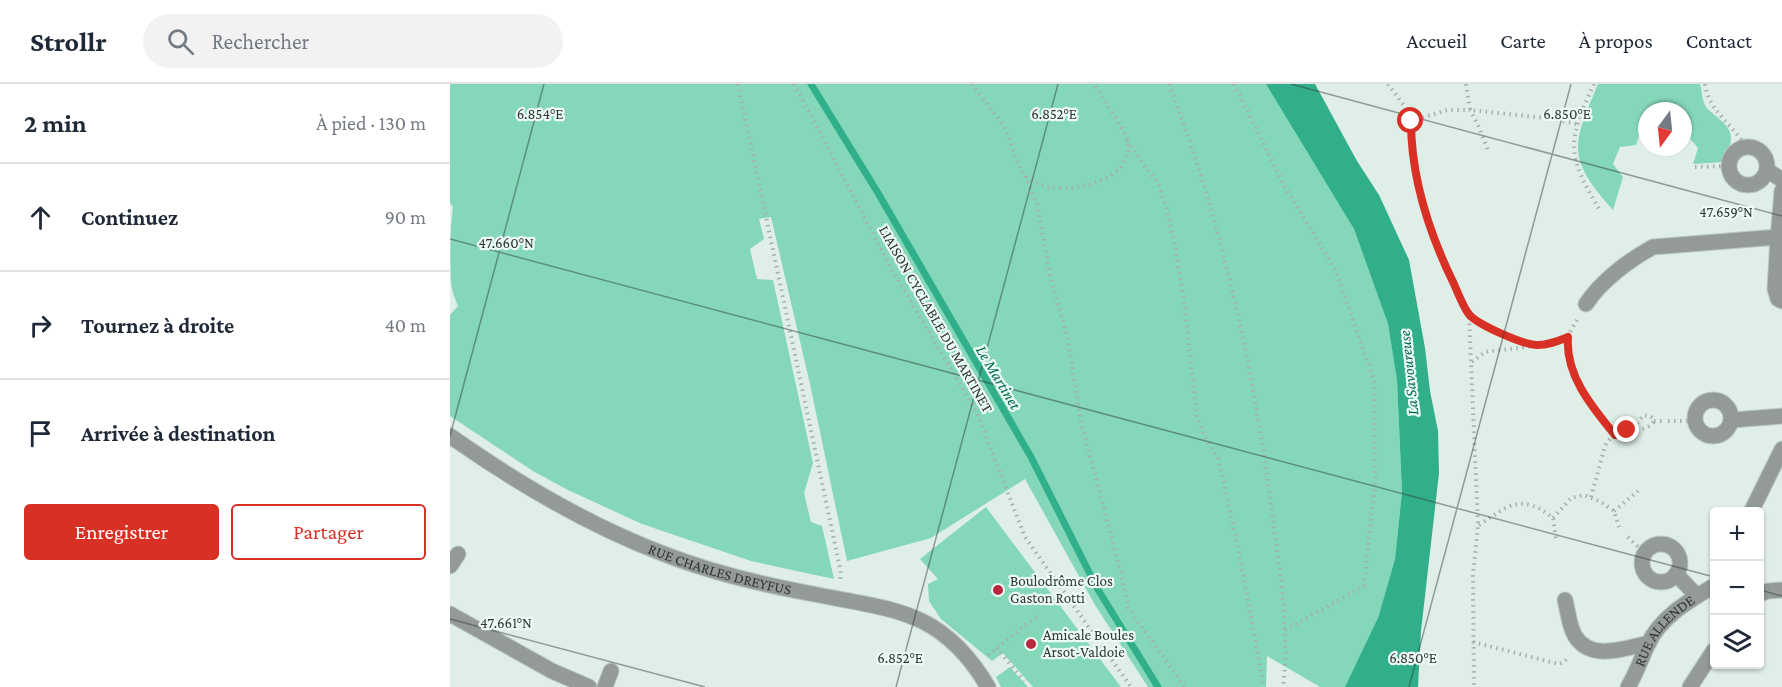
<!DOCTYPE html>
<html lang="fr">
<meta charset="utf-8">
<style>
:root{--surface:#fff;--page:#f2f2f3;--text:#1f2937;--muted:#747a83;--line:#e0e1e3;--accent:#d93025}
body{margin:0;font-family:"Crimson Pro",serif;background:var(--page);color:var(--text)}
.controls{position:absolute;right:18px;bottom:18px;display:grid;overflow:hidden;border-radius:6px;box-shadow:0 2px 4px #0004}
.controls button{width:54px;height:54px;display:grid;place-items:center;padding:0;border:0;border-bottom:2px solid var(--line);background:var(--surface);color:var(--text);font:30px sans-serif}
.compass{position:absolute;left:1188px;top:18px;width:54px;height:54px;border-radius:50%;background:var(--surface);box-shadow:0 2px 4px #0004;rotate:195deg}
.stop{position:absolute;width:18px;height:18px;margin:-14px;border:4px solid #d93025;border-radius:50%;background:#fff}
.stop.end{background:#d93025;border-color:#fff;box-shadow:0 2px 6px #0008}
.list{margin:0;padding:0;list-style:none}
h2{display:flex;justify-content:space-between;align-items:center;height:78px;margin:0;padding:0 24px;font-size:26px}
h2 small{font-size:20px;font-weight:400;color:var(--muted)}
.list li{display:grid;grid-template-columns:39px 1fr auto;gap:18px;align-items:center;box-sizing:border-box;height:108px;padding:0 24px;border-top:2px solid var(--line)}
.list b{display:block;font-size:22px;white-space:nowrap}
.list em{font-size:20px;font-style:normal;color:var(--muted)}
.actions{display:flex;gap:12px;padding:18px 24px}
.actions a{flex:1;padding:14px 0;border:2px solid var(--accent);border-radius:6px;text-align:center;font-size:21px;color:var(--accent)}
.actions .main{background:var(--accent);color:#fff}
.icon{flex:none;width:33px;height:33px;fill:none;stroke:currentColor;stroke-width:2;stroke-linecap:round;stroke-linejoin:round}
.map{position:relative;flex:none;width:1332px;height:603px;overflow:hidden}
header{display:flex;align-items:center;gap:36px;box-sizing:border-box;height:84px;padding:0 30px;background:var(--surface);border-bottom:2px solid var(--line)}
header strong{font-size:28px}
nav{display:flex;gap:33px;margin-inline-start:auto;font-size:21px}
.search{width:420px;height:54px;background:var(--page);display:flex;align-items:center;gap:15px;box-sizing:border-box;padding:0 21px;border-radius:33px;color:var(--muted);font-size:22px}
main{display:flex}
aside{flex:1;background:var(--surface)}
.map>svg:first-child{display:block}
</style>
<header>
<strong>Strollr</strong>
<div class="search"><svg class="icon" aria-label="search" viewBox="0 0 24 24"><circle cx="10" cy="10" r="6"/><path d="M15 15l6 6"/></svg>Rechercher</div>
<nav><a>Accueil</a><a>Carte</a><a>À propos</a><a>Contact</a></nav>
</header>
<main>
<aside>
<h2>2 min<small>À pied · 130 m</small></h2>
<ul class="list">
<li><svg class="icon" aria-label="ahead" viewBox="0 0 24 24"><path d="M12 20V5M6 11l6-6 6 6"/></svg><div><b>Continuez</b></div><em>90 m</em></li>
<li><svg class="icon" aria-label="right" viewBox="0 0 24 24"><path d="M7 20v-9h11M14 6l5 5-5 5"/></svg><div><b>Tournez à droite</b></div><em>40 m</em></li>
<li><svg class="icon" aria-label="arrive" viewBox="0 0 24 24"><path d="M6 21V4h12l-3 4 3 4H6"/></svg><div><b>Arrivée à destination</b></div></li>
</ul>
<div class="actions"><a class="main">Enregistrer</a><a>Partager</a></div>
</aside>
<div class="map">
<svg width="1332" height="603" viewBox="0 0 1332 603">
<rect width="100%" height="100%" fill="#dfeee7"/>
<path fill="#84d8b9" d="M 0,0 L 820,0 L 904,145 L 938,240 L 947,295 L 952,408 L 945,475 L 928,534 L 931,560 L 896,603 L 870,603 L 817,572 L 816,603 L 698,603 L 645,521 L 575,395 L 481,454 L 397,477 L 360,300 L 321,133 L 309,135 L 314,155 L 300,165 L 307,195 L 323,196 L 363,379 L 354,409 L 361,438 L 372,442 L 384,495 L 301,477 L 192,440 L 118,406 L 83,387 L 0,332 L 0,231 L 8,222 C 5,215 2,207 1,199 C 0,177 0,145 3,123 L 0,119 Z
M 1148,0 L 1250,0 C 1252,7 1252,17 1256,23 C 1265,34 1282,40 1281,56 C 1280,64 1275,70 1273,78 L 1243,80 L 1248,64 L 1237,51 L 1233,51 L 1233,27 L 1197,27 L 1186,61 L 1170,63 L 1163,80 L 1173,93 L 1163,126 C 1116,73 1122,62 1148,0 Z
M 536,423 L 671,603 L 583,603 L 553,569 L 542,577 L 491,535 L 479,517 L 478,500 L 488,495 L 470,475 Z
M 560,583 L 578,603 L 551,603 L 546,593 Z"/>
<path fill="#31af8a" d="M 816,0 L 865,0 L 907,77 L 929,111 L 959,176 L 975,264 L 980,307 L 988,347 L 989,389 L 971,547 L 968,603 L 895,603 L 928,534 L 945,475 L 952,408 L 947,296 L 938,240 L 904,145 Z"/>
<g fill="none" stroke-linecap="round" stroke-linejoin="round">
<path stroke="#31af8a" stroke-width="7" d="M 361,0 L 428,109 L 581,373 L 647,504 L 708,603"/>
<defs>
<g id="minor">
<circle cx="1298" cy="82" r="19"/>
<path d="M 1317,86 L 1332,96"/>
<path d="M 1328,153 L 1332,107"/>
<path d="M 1136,220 C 1151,197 1179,176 1203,163 L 1328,153 L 1325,205 L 1328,215 L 1332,217"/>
<circle cx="1263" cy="334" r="18"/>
<path d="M 1282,336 L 1332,332"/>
<path id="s1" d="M 0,352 C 67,399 137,441 214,470 C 260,488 310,500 358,509 C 440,526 491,523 538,603"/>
<path d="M 1301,428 L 1332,365"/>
<circle cx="1211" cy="479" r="19"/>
<path d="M 0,482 L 8,470"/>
<path d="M 1226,490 L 1247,512"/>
<path d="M 1310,510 L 1318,507 L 1332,506"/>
<path d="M 1115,516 C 1118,527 1119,542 1125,552 C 1141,578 1176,564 1199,559"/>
<path d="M 0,530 L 102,587 L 139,603"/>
<path d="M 155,603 L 161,587"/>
<path id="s2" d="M 1178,603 C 1187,588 1191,575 1198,560 C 1211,533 1237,518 1262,503"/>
<path d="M 1240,603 L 1264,566"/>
</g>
</defs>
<use href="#minor" stroke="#bcc9c3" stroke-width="17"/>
<path stroke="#a4b0ab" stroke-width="4" stroke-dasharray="1.5 4.5" stroke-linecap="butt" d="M 288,0 L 391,489 L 390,498
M 344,0 L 441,184 L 527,329 L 575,453 L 681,603
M 522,0 C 533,16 548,31 557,49 C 563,62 565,80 575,91 C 601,120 690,98 677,56 C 673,42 652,14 644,0
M 719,0 C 734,41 749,82 761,125 C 790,227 810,331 823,436 C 830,490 840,548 833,603
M 784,0 L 836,105 L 886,187 L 924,296 L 925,398 L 914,502 L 835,546
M 938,0 L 961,31 L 961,63 L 968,101 L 986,164 L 1019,231 L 1028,441 L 1023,492 L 1024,603
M 1016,0 L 1020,26 L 1105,35 L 1126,40
M 1144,0 C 1116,59 1117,72 1151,128
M 1255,0 C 1259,28 1282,39 1296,63
M 961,37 L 997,26 L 1020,26 L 1029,43 L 1039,69
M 677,57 L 708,100 L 716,123 L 724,157 L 734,218 L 747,333 L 755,354 L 768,374 L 786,454 L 814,603
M 1245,83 L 1279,82
M 575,92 L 587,119 L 599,187 L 618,256 L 631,338 L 670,485 L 678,524 L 735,603
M 1019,231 L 1047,247 L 1083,261
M 1127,236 C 1124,241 1120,247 1119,252 C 1109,283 1146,328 1165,351
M 1022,278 L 1035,268 L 1100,260 L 1118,253
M 1204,337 L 1212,337
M 1218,337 L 1245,337
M 1141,413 L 1155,362 C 1167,339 1193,354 1204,337 L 1201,333 L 1194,331 L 1181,346
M 1164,427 L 1188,407
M 1103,434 L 1121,414 L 1134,411 L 1151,418 L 1164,427 L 1169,443
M 1029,441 C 1058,422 1071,408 1103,434 L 1106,455
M 1178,453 L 1194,469
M 1023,558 L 1109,580 L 1114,578 L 1119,573
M 547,564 L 574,597
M 538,571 L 589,530"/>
<use href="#minor" stroke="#949a97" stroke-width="15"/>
</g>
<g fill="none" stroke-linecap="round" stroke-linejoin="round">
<path stroke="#d93025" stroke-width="8" d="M 961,37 C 961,94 979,149 1004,200 C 1008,209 1012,220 1018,229 C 1025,240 1074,261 1087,261 C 1099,261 1108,257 1118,253 C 1115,291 1142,323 1165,351 L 1177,346"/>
</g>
<path fill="none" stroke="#2f3533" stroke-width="1.5" stroke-opacity="0.45" d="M 841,0 L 1332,132M 0,155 L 1264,493M 0,352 L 94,0M 1310,506 L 1332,512M 0,535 L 255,603M 446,603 L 608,0M 959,603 L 1121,0"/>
<g fill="#b9283e" stroke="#ecfbf5" stroke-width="2">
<circle cx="548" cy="506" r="6"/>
<circle cx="581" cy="560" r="6"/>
</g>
<g text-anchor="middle" stroke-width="4.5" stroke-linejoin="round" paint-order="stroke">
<g font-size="15" fill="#2f3533" stroke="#ecfbf5">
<text transform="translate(486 235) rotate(60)" y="5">LIAISON CYCLABLE DU MARTINET</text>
<text dy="5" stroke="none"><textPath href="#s1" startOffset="303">RUE CHARLES DREYFUS</textPath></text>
<text dy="5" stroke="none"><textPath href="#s2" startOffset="68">RUE ALLENDE</textPath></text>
</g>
<g font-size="15" fill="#2f3533" stroke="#ecfbf5" text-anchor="start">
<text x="560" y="502">Boulodrôme Clos<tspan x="560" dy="17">Gaston Rotti</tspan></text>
<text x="593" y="556">Amicale Boules<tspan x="593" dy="17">Arsot-Valdoie</tspan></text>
</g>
<g font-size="16" font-style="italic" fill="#01664d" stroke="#ecfbf5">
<text transform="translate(958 289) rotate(-96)" y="6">La Savoureuse</text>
<text transform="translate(549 293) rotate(59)" y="6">Le Martinet</text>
</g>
</g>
<g font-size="15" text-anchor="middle" fill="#2f3533" stroke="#ecfbf5" stroke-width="4.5" stroke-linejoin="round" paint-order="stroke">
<text x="90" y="35">6.854°E</text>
<text x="604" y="35">6.852°E</text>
<text x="1117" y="35">6.850°E</text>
<text x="1276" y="133">47.659°N</text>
<text x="56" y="164">47.660°N</text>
<text x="56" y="544">47.661°N</text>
<text x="450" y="579">6.852°E</text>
<text x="963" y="579">6.850°E</text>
</g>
</svg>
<div class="controls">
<button>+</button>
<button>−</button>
<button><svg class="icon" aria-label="layers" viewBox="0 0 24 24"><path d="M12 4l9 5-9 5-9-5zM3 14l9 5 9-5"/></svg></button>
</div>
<svg class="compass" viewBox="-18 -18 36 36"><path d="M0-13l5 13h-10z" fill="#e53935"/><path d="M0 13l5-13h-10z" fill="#747a83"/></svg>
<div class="stop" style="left:961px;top:37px"></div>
<div class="stop end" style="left:1177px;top:346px"></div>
</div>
</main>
